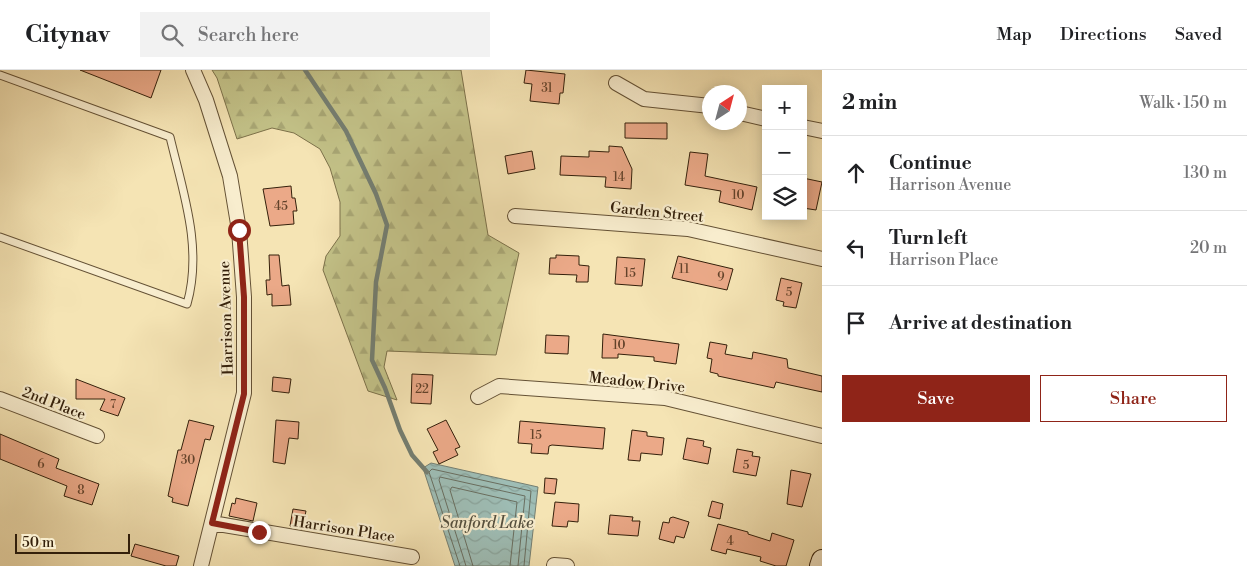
<!DOCTYPE html>
<meta charset="utf-8">
<style>
:root{--surface:#fff;--page:#f2f2f2;--text:#202124;--muted:#757577;--line:#e0e0e0;--accent:#8f2418}
body{margin:0;font-family:"Libre Bodoni",serif;background:var(--page);color:var(--text)}
.controls{position:absolute;right:15px;top:15px;display:grid;overflow:hidden;border-radius:0px;box-shadow:0 2px 12px #0003}
.controls button{width:45px;height:45px;display:grid;place-items:center;padding:0;border:0;border-bottom:1px solid var(--line);background:var(--surface);color:var(--text);font:25px sans-serif}
.compass{position:absolute;left:702px;top:15px;width:45px;height:45px;border-radius:50%;background:var(--surface);box-shadow:0 2px 12px #0003;rotate:36deg}
.scale{position:absolute;left:15px;bottom:12px;width:115px;box-sizing:border-box;padding-left:5px;border:2px solid #34200b;border-top:0;font-size:14px;line-height:18px;white-space:nowrap;color:#34200b;-webkit-text-stroke:4px #f8edce;paint-order:stroke}
.stop{position:absolute;width:15px;height:15px;margin:-11px;border:4px solid #8f2418;border-radius:50%;background:#fff}
.stop.end{background:#8f2418;border-color:#fff;box-shadow:0 1px 5px #0008}
.list{margin:0;padding:0;list-style:none}
h2{display:flex;justify-content:space-between;align-items:center;height:65px;margin:0;padding:0 20px;font-size:21px}
h2 small{font-size:16px;font-weight:400;color:var(--muted)}
.list li{display:grid;grid-template-columns:32px 1fr auto;gap:15px;align-items:center;box-sizing:border-box;height:75px;padding:0 20px;border-top:1px solid var(--line)}
.list b{display:block;font-size:19px;white-space:nowrap}
.list p{margin:0;font-size:16px;white-space:nowrap;color:var(--muted)}
.list em{font-size:16px;font-style:normal;color:var(--muted)}
.actions{display:flex;gap:10px;padding:15px 20px}
.actions a{flex:1;padding:11px 0;border:1px solid var(--accent);border-radius:0px;text-align:center;font-size:18px;color:var(--accent)}
.actions .main{background:var(--accent);color:#fff}
.icon{flex:none;width:28px;height:28px;fill:none;stroke:currentColor;stroke-width:2;stroke-linecap:round;stroke-linejoin:round}
.map{position:relative;flex:none;width:822px;height:496px;overflow:hidden}
header{display:flex;align-items:center;gap:30px;box-sizing:border-box;height:70px;padding:0 25px;background:var(--surface);border-bottom:1px solid var(--line)}
header strong{font-size:24px}
nav{display:flex;gap:28px;margin-inline-start:auto;font-size:18px}
.search{width:350px;height:45px;background:var(--page);display:flex;align-items:center;gap:12px;box-sizing:border-box;padding:0 18px;border-radius:0px;color:var(--muted);font-size:19px}
main{display:flex}
aside{flex:1;background:var(--surface)}
.map>svg:first-child{display:block}
</style>
<header>
<strong>Citynav</strong>
<div class="search"><svg class="icon" aria-label="search" viewBox="0 0 24 24"><circle cx="10" cy="10" r="6"/><path d="M15 15l6 6"/></svg>Search here</div>
<nav><a>Map</a><a>Directions</a><a>Saved</a></nav>
</header>
<main>
<div class="map">
<svg width="822" height="496" viewBox="0 0 822 496">
<defs>
<pattern id="forest-firs" width="22" height="20" patternUnits="userSpaceOnUse" patternTransform="scale(1.25)"><rect width="22" height="20" fill="#c3c288"/><path d="M5 1l3.5 6h-7zM16 11l3.5 6h-7z" fill="#a8a674"/></pattern>
<pattern id="water-waves" width="16" height="10" patternUnits="userSpaceOnUse" patternTransform="scale(1.25)"><rect width="16" height="10" fill="#9ebdb5"/><path d="M0 5q4-4 8 0t8 0" fill="none" stroke="#89a29a"/></pattern>
</defs>
<rect width="100%" height="100%" fill="#f5e4b4"/>
<filter id="stains"><feTurbulence type="fractalNoise" baseFrequency=".004" numOctaves="4"/><feColorMatrix values="0 0 0 0 .2 0 0 0 0 .09 0 0 0 0 .02 0 0 0 .5 -.17"/></filter>
<radialGradient id="worn" r=".72"><stop offset=".6" stop-color="#630" stop-opacity="0"/><stop offset="1" stop-color="#630" stop-opacity=".3"/></radialGradient>
<path fill="url(#forest-firs)" stroke="#7c714a" d="M 212,0 L 461,0 L 488,165 L 519,183 L 496,285 L 387,281 L 384,297 L 397,330 L 368,321 L 323,200 L 326,186 L 340,166 L 340,132 L 330,98 L 320,79 L 294,63 L 272,58 L 237,69 L 217,8 Z"/>
<path fill="url(#water-waves)" stroke="#747e71" d="M 431,393 L 538,417 L 529,496 L 455,496 L 423,398 Z"/>
<g fill="none" stroke-linecap="round" stroke-linejoin="round">
<path stroke="#696e60" stroke-width="1" d="M 460,496 L 429,402 L 432,399 L 531,421 L 524,496
M 466,496 L 439,410 L 440,407 L 525,426 L 518,496
M 473,496 L 450,420 L 452,417 L 517,432 L 510,496"/>
<path stroke="#747e71" stroke-width="4.5" d="M 305,0 L 346,61 L 376,124 L 387,155 L 376,212 L 372,290 L 385,318 L 400,360 L 412,385 L 427,402"/>
</g>
<path fill="#eba988" stroke="#34200b" d="M 80,0 L 161,0 L 151,28 Z
M 526,0 L 565,4 L 563,23 L 560,23 L 559,34 L 530,31 L 532,14 L 524,13 Z
M 625,53 L 667,53 L 667,69 L 625,68 Z
M 609,76 L 622,77 L 632,99 L 631,119 L 605,117 L 606,107 L 560,105 L 561,86 L 589,87 L 589,81 L 609,82 Z
M 532,81 L 535,99 L 508,104 L 505,86 Z
M 690,82 L 708,84 L 705,106 L 757,117 L 752,140 L 719,132 L 721,121 L 685,115 Z
M 803,108 L 822,112 L 816,140 L 803,138 Z
M 291,116 L 292,128 L 295,128 L 297,141 L 293,141 L 294,154 L 270,156 L 263,119 Z
M 269,185 L 279,185 L 282,216 L 289,215 L 291,235 L 272,236 L 272,224 L 267,225 L 266,210 L 270,210 Z
M 556,185 L 579,186 L 579,195 L 589,196 L 588,212 L 576,212 L 577,205 L 549,204 L 550,188 L 556,188 Z
M 678,186 L 733,199 L 727,220 L 672,208 Z
M 617,187 L 645,189 L 642,216 L 615,214 Z
M 781,208 L 802,213 L 796,238 L 783,236 L 784,232 L 776,230 Z
M 603,264 L 679,274 L 676,294 L 654,291 L 654,287 L 618,284 L 618,288 L 602,288 Z
M 546,265 L 569,266 L 568,284 L 545,283 Z
M 710,272 L 727,275 L 725,284 L 752,289 L 753,282 L 787,289 L 788,298 L 822,306 L 822,322 L 776,312 L 774,318 L 718,306 L 718,304 L 710,302 L 712,289 L 707,288 Z
M 412,304 L 433,305 L 431,334 L 411,333 Z
M 273,307 L 291,309 L 289,323 L 272,321 Z
M 76,309 L 125,328 L 118,346 L 100,340 L 105,329 L 76,329 Z
M 189,350 L 214,356 L 210,370 L 205,369 L 188,436 L 172,432 L 173,428 L 168,426 L 178,380 L 181,380 Z
M 276,350 L 299,352 L 298,369 L 289,368 L 285,394 L 273,392 Z
M 446,350 L 460,377 L 455,379 L 458,385 L 439,394 L 433,382 L 438,380 L 427,359 Z
M 520,351 L 605,358 L 603,379 L 552,375 L 549,376 L 548,384 L 531,383 L 532,374 L 518,373 Z
M 632,360 L 647,362 L 647,366 L 664,368 L 662,385 L 641,383 L 640,391 L 628,390 Z
M 0,364 L 59,389 L 56,398 L 99,414 L 92,435 L 64,426 L 67,416 L 0,389 Z
M 687,368 L 704,371 L 703,376 L 711,378 L 708,394 L 683,389 Z
M 737,379 L 753,382 L 752,386 L 760,387 L 756,406 L 733,402 Z
M 791,400 L 811,404 L 802,437 L 787,434 Z
M 545,408 L 557,409 L 555,424 L 544,423 Z
M 236,428 L 257,433 L 253,451 L 229,446 L 232,433 L 235,434 Z
M 712,431 L 723,434 L 720,449 L 708,446 Z
M 555,432 L 579,434 L 578,452 L 568,451 L 567,457 L 552,456 Z
M 293,439 L 306,441 L 302,459 L 290,456 Z
M 610,445 L 633,447 L 632,451 L 640,451 L 638,466 L 608,464 Z
M 673,447 L 689,452 L 684,468 L 676,466 L 674,473 L 659,469 L 663,452 L 669,453 L 670,448 Z
M 718,454 L 748,462 L 748,464 L 770,471 L 772,463 L 794,470 L 786,496 L 776,496 L 760,491 L 761,487 L 727,479 L 726,484 L 711,480 Z
M 135,474 L 179,486 L 176,496 L 166,496 L 131,486 Z"/>
<g fill="none" stroke-linecap="round" stroke-linejoin="round">
<defs>
<path id="lane" d="M 0,5 L 170,67 C 183,122 203,178 187,234 L 0,167"/>
<path id="street" d="M 193,0 L 206,30 L 230,106 L 239,160 L 244,227 L 244,323 L 201,496
M 616,13 L 644,29 L 710,36
M 740,43 L 766,49
M 803,57 L 822,61
M 515,146 L 688,159 L 822,189
M 478,327 L 499,316 L 665,328 L 822,366
M 0,329 L 97,366
M 212,453 L 412,487
M 554,495 L 567,496"/>
<path id="secondary" d="M 820,496 L 822,490"/>
</defs>
<use href="#lane" stroke="#645135" stroke-width="9"/>
<use href="#street" stroke="#645135" stroke-width="16"/>
<use href="#secondary" stroke="#34200b" stroke-width="22"/>
<use href="#lane" stroke="#f8edce" stroke-width="7"/>
<use href="#street" stroke="#f8edce" stroke-width="14"/>
<use href="#secondary" stroke="#f8edce" stroke-width="20"/>
</g>
<g fill="none" stroke-linecap="round" stroke-linejoin="round">
<path stroke="#8f2418" stroke-width="6" d="M 239,160 L 244,227 L 244,324 L 212,453 L 259,462"/>
</g>
<g text-anchor="middle" stroke-width="4.5" stroke-linejoin="round" paint-order="stroke">
<g font-size="12" fill="#62422a">
<text x="547" y="22">31</text>
<text x="619" y="111">14</text>
<text x="738" y="129">10</text>
<text x="281" y="140">45</text>
<text x="684" y="203">11</text>
<text x="630" y="207">15</text>
<text x="721" y="211">9</text>
<text x="789" y="226">5</text>
<text x="619" y="279">10</text>
<text x="422" y="323">22</text>
<text x="113" y="338">7</text>
<text x="536" y="369">15</text>
<text x="188" y="394">30</text>
<text x="41" y="398">6</text>
<text x="746" y="399">5</text>
<text x="81" y="424">8</text>
<text x="730" y="475">4</text>
</g>
<g font-size="15" fill="#34200b" stroke="#f8edce">
<text transform="translate(657 142) rotate(6)" y="5">Garden Street</text>
<text transform="translate(226 248) rotate(-92)" y="5">Harrison Avenue</text>
<text transform="translate(637 312) rotate(6)" y="5">Meadow Drive</text>
<text transform="translate(54 333) rotate(21)" y="5">2nd Place</text>
<text transform="translate(344 459) rotate(9)" y="5">Harrison Place</text>
</g>
<g font-size="16" font-style="italic" fill="#544f3e" stroke="#f8edce">
<text x="487" y="458">Sanford Lake</text>
</g>
</g>
<rect width="100%" height="100%" filter="url(#stains)"/>
<rect width="100%" height="100%" fill="url(#worn)"/>
</svg>
<div class="controls">
<button>+</button>
<button>−</button>
<button><svg class="icon" aria-label="layers" viewBox="0 0 24 24"><path d="M12 4l9 5-9 5-9-5zM3 14l9 5 9-5"/></svg></button>
</div>
<svg class="compass" viewBox="-18 -18 36 36"><path d="M0-13l5 13h-10z" fill="#e53935"/><path d="M0 13l5-13h-10z" fill="#757577"/></svg>
<div class="scale">50 m</div>
<div class="stop" style="left:239px;top:160px"></div>
<div class="stop end" style="left:259px;top:462px"></div>
</div>
<aside>
<h2>2 min<small>Walk · 150 m</small></h2>
<ul class="list">
<li><svg class="icon" aria-label="ahead" viewBox="0 0 24 24"><path d="M12 20V5M6 11l6-6 6 6"/></svg><div><b>Continue</b><p>Harrison Avenue</p></div><em>130 m</em></li>
<li><svg class="icon" aria-label="left" viewBox="0 0 24 24"><path d="M17 20v-9H6M10 6l-5 5 5 5"/></svg><div><b>Turn left</b><p>Harrison Place</p></div><em>20 m</em></li>
<li><svg class="icon" aria-label="arrive" viewBox="0 0 24 24"><path d="M6 21V4h12l-3 4 3 4H6"/></svg><div><b>Arrive at destination</b></div></li>
</ul>
<div class="actions"><a class="main">Save</a><a>Share</a></div>
</aside>
</main>
